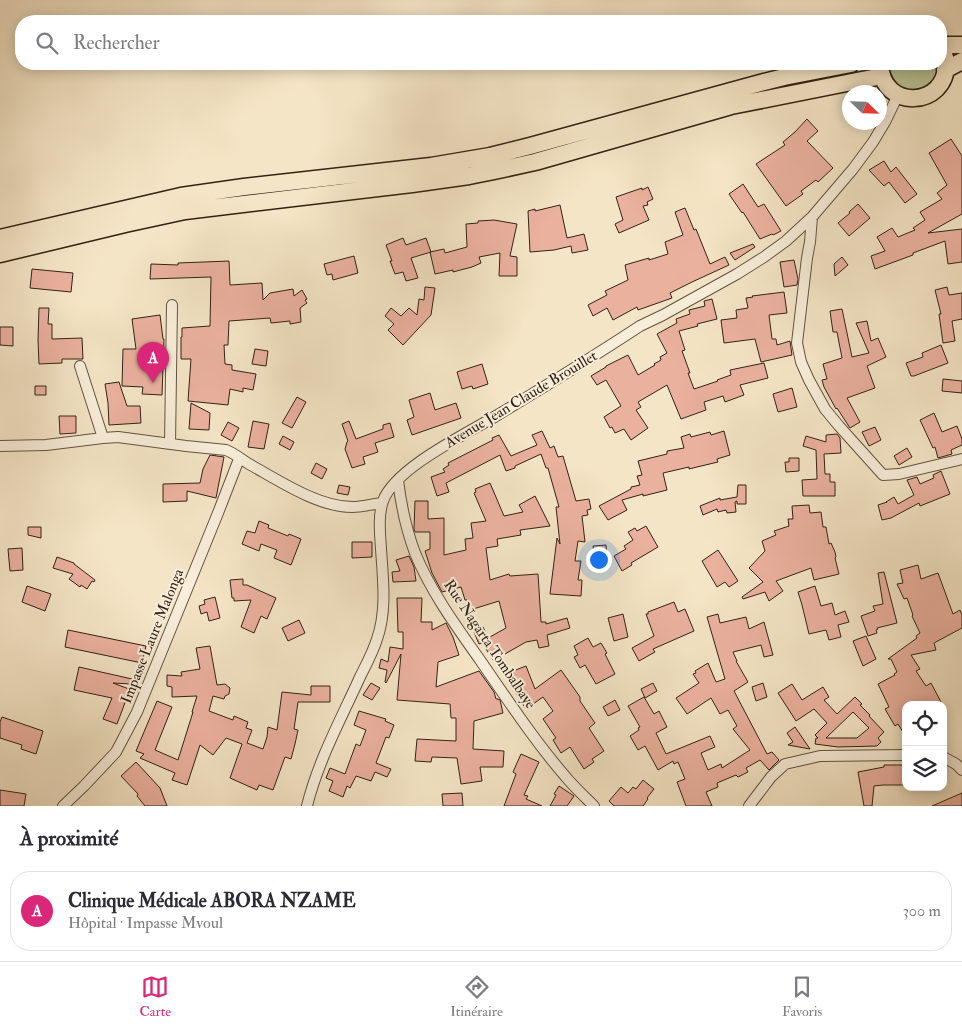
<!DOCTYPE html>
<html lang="fr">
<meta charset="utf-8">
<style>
:root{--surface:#fff;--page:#f2f2f3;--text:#2b2b33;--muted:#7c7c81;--line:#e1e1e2;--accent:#db2777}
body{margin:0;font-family:"IM FELL Double Pica",serif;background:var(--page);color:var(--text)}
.controls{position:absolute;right:15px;bottom:15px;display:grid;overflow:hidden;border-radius:10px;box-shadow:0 2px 12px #0003}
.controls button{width:45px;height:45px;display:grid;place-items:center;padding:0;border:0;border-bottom:1px solid var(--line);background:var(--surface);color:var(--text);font:25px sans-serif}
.compass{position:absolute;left:842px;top:85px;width:45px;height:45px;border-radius:50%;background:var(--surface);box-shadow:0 2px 12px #0003;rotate:113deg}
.you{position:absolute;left:598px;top:559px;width:18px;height:18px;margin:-12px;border:4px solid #fff;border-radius:50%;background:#1a73e8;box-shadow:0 0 0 8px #1a73e833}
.badge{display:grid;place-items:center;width:32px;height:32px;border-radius:50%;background:var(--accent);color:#fff;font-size:16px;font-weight:700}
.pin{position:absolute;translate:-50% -41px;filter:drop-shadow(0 1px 2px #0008)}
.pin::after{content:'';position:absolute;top:26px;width:18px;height:15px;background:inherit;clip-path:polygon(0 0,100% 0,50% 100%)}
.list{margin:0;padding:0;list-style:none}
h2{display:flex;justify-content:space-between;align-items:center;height:65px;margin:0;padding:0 20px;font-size:21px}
h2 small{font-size:16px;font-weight:400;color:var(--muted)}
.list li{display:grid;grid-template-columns:32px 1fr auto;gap:15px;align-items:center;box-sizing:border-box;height:80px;margin:0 10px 10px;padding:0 10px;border:1px solid var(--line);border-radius:20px}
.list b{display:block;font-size:19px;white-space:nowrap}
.list p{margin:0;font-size:16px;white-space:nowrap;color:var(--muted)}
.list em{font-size:16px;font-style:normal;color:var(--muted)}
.icon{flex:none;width:28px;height:28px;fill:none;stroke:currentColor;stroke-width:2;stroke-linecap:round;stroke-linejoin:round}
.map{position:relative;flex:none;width:962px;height:806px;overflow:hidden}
.search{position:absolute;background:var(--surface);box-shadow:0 2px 12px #0003;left:15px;right:15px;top:15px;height:55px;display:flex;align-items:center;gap:12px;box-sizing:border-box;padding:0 18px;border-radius:20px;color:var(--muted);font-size:19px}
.sheet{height:155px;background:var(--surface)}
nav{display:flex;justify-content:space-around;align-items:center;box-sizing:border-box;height:70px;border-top:1px solid var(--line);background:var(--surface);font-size:14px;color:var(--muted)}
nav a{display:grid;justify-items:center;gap:2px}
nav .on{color:var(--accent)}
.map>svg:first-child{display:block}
</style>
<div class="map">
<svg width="962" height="806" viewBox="0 0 962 806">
<rect width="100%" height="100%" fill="#f4e5c6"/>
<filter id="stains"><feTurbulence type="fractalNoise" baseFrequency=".004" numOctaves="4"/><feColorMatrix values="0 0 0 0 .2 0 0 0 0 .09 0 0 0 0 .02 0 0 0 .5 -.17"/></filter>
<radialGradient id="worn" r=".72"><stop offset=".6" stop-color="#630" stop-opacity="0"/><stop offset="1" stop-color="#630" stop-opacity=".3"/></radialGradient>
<path fill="#bac596" stroke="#767456" d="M 890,64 L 937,64 L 938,65 C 934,98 890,97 890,64 Z"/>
<path fill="#ebb19f" stroke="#322215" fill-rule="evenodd" d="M 807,119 L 818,131 L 807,141 L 833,168 L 818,182 L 816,180 L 801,191 L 803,194 L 786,206 L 756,164 L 785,145 L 783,142 L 795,132 Z
M 951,139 L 962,156 L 962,214 L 928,233 L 962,229 L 962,262 L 948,264 L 945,241 L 913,253 L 913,255 L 875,269 L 871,256 L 885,251 L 877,237 L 892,228 L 898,237 L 915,230 L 913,228 L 925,220 L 920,212 L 942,199 L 937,193 L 947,185 L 929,153 Z
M 884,161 L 891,172 L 896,167 L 917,194 L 905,203 L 889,182 L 884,186 L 869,170 Z
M 743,184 L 758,207 L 764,204 L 781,231 L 773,235 L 772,234 L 760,239 L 743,212 L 742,213 L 729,194 Z
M 648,187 L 653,199 L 647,202 L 648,205 L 643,206 L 649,220 L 619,233 L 615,224 L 623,220 L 616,197 L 642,188 L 642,190 Z
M 858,204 L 870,218 L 849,236 L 838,223 L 850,213 L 849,212 Z
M 560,205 L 567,238 L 584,234 L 588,250 L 572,253 L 571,246 L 554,250 L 530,252 L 528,211 L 535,209 L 535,211 Z
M 685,208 L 694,230 L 696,229 L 710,264 L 725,257 L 729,265 L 692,282 L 670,293 L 672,298 L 638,310 L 637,307 L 613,320 L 607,308 L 593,316 L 588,305 L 607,295 L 605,291 L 628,280 L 625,265 L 649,258 L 649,260 L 668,254 L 665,242 L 683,235 L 675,212 Z
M 494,220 L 517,224 L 510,256 L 517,257 L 517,276 L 499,276 L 500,253 L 479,257 L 481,263 L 472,267 L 453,272 L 453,270 L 435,274 L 430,252 L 444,249 L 445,253 L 467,247 L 466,224 L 478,223 L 478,221 Z
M 403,238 L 406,245 L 426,238 L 431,252 L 411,258 L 418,278 L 406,281 L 403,272 L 395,274 L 390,261 L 392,261 L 386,245 Z
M 753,244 L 755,247 L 735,260 L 730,253 Z
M 354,256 L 358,273 L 333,280 L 332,274 L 327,275 L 324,264 Z
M 842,257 L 848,265 L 835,276 L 834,264 Z
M 794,260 L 798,279 L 797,285 L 784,287 L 780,262 Z
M 229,261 L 230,285 L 262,283 L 263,300 L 270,293 L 293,289 L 294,296 L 302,290 L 307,299 L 305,300 L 307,303 L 300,308 L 301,322 L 290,324 L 290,321 L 271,323 L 270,318 L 229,321 L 228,345 L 224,345 L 225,364 L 232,365 L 232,370 L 256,374 L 253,390 L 243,388 L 243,392 L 230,389 L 228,405 L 188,401 L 191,359 L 181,359 L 181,337 L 182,337 L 182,328 L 210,326 L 211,277 L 150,279 L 151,264 L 178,265 L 178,263 Z
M 32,269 L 73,273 L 71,292 L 30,288 Z
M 425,287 L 435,288 L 431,315 L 403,345 L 388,330 L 394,324 L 385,316 L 391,308 L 401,316 L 409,308 L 417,315 L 419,299 L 424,300 Z
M 947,287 L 949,295 L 962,293 L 962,319 L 952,321 L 955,341 L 943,343 L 939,314 L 941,314 L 935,290 Z
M 784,292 L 787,313 L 769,315 L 772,339 L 776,339 L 777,345 L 790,341 L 792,355 L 761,362 L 755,339 L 724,343 L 721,320 L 737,318 L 736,310 L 748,308 L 746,298 L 753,297 L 752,296 Z
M 712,299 L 717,319 L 697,324 L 698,326 L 679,331 L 685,350 L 682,351 L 690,373 L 688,373 L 694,389 L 718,381 L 717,380 L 731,375 L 730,370 L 764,363 L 768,378 L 740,385 L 744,395 L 725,402 L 723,396 L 704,402 L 706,410 L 681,419 L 667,385 L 638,402 L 641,407 L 636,410 L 648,428 L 631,440 L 624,429 L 615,433 L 612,427 L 610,428 L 604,417 L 621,406 L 606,380 L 597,385 L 591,376 L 606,367 L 606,366 L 628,355 L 638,375 L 655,365 L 654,364 L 661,360 L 660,357 L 667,353 L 657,334 L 677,323 L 676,319 L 690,314 L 689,310 L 705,306 L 704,301 Z
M 39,308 L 49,308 L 48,324 L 52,324 L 52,339 L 82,338 L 83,359 L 62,359 L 62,363 L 39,364 L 38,340 Z
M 842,309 L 852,357 L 869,353 L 856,323 L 867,321 L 871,341 L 878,338 L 886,357 L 867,366 L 875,388 L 847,398 L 860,422 L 850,428 L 837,408 L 836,409 L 824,387 L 822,380 L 827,379 L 823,364 L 842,358 L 837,332 L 833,332 L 830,311 Z
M 160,315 L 163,339 L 164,339 L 162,395 L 142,394 L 143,387 L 122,386 L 123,349 L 136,349 L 132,319 Z
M 0,327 L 13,327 L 13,346 L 0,345 Z
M 941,345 L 948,363 L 914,376 L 911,376 L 906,363 L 923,357 L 922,353 Z
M 255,349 L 268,351 L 266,366 L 252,364 Z
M 482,364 L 488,384 L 473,389 L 472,386 L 462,389 L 457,372 Z
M 943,379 L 962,381 L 962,393 L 942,391 Z
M 119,382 L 127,406 L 140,406 L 141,423 L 109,425 L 108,403 L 105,384 Z
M 35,386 L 46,386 L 46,395 L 35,395 Z
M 792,388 L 797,407 L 778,412 L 773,394 Z
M 430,393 L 435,410 L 456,403 L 461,418 L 412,435 L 407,420 L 414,417 L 409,400 Z
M 297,397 L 306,402 L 292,428 L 282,423 Z
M 191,403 L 210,413 L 209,430 L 189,429 Z
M 934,413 L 942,432 L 957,426 L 962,439 L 962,445 L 951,450 L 952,454 L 938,458 L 935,447 L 933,448 L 920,420 Z
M 59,416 L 76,416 L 76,433 L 60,434 Z
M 253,421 L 269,424 L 264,449 L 248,447 Z
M 349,421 L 356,439 L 383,429 L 383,425 L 390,423 L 394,437 L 375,443 L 378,452 L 363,457 L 365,464 L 352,468 L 345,449 L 347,442 L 348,441 L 342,424 Z
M 228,422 L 239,428 L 232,441 L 221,435 Z
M 875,427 L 881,440 L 869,446 L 862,432 Z
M 542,431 L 550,448 L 554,446 L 558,457 L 563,456 L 576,501 L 589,499 L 591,509 L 587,510 L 588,515 L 582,516 L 585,542 L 578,541 L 575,561 L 581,561 L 578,580 L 582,580 L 581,596 L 550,594 L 557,538 L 560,544 L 556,507 L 559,507 L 548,468 L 546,468 L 541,454 L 515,466 L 515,468 L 506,471 L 500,455 L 446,483 L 449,492 L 437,496 L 431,477 L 445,472 L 443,469 L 449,465 L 448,463 L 493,440 L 492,438 L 499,435 L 511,456 L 537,445 L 532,435 Z
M 724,431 L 730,455 L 717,459 L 718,462 L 697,467 L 689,469 L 689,467 L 663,473 L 667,490 L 643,496 L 643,494 L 622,500 L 627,510 L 608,520 L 599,506 L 631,489 L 631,487 L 640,485 L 637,476 L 642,475 L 638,461 L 667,454 L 667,451 L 684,448 L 681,437 L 690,434 L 691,437 L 710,432 L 711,435 Z
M 837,434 L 840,438 L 841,453 L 824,454 L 825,474 L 830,474 L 830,482 L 835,482 L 835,496 L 803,496 L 802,480 L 817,479 L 816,450 L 803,446 L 806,436 L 826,442 L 826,435 Z
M 283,436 L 294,442 L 290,450 L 279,444 Z
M 907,448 L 912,457 L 899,465 L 894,456 Z
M 210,455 L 224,457 L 216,498 L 187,491 L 187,501 L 163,502 L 163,484 L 200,483 L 203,469 Z
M 789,458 L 799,458 L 799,471 L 786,472 L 785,462 L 789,462 Z
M 316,463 L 327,469 L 322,479 L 311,473 Z
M 941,471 L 950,494 L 920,506 L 919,503 L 891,518 L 882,520 L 878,505 L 887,502 L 886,502 L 894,497 L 898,504 L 914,495 L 907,480 L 917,477 L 920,484 L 934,478 L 933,475 Z
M 490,483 L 504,516 L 523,512 L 519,505 L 535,496 L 550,526 L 520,530 L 521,535 L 497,539 L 498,546 L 486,548 L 490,580 L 509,574 L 510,576 L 538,574 L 541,622 L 546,622 L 546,624 L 567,618 L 570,628 L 547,635 L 549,646 L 539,648 L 537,640 L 526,642 L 505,654 L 504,652 L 498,657 L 498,659 L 494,661 L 482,643 L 479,644 L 474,632 L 483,627 L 488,638 L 506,628 L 499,601 L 470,610 L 467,600 L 465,600 L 461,587 L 442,592 L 432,573 L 425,551 L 430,549 L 430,532 L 415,532 L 414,529 L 415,501 L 428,501 L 428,519 L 444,518 L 444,555 L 466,550 L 465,539 L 473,538 L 471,523 L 486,521 L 474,493 L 476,492 L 475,489 Z
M 339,485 L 350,487 L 348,495 L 337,493 Z
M 738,485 L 746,485 L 746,504 L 737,504 L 737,501 L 735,502 L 736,512 L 727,513 L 726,510 L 718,512 L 717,509 L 703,515 L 700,506 L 720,498 L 720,500 L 737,497 Z
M 809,505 L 810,513 L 821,512 L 823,527 L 826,527 L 829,544 L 831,543 L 835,552 L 836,557 L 835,558 L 839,574 L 814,580 L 811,568 L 776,581 L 783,591 L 769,601 L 765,592 L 743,599 L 742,597 L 763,582 L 749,568 L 765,551 L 762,541 L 776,535 L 774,531 L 789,526 L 788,519 L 793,519 L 792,506 Z
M 259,521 L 269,525 L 268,528 L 288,536 L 289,534 L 301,539 L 291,565 L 274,558 L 277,550 L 261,544 L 259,551 L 242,544 L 247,531 L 255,533 Z
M 646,526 L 658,547 L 631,563 L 632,565 L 622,571 L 614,556 L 626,549 L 624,546 L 633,540 L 628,532 L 635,528 L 637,531 Z
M 28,527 L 41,527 L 41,538 L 28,535 Z
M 352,542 L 372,542 L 372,557 L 352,558 Z
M 606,545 L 607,554 L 594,555 L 593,546 Z
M 22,548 L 23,570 L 10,571 L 8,549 Z
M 718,550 L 738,581 L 729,587 L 725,582 L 717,587 L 702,561 Z
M 409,556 L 414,567 L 416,581 L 393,582 L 392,572 L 400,571 L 396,560 Z
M 57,557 L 74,563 L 74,564 L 95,580 L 94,582 L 92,581 L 87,589 L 81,585 L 80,587 L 69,579 L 73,574 L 53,568 Z
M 918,565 L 921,579 L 938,573 L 953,614 L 960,610 L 962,615 L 962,628 L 934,643 L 936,650 L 911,655 L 920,669 L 916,671 L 926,686 L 931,683 L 941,702 L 936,705 L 906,705 L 906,737 L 898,724 L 895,726 L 885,709 L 889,707 L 878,684 L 895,675 L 894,674 L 897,672 L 891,659 L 888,659 L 917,638 L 916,636 L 920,633 L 912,616 L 913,615 L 907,598 L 904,599 L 897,584 L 903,583 L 900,570 Z
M 884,572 L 897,623 L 877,628 L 878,629 L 876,630 L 877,633 L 868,636 L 861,616 L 875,611 L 873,606 L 883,604 L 878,573 Z
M 243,579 L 243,585 L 247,585 L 276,598 L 267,619 L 261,616 L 254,633 L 241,627 L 251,600 L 234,601 L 234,598 L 232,598 L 230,580 Z
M 27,586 L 51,594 L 45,611 L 22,602 Z
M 815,586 L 821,606 L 832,603 L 835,615 L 845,611 L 849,622 L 838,625 L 841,637 L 829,640 L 826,630 L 809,634 L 802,605 L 798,592 Z
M 215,597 L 220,618 L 209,621 L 207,612 L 201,614 L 199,606 L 205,604 L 204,600 Z
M 397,598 L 422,598 L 421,622 L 432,622 L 432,630 L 446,623 L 453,637 L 459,655 L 438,662 L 436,687 L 479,671 L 494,692 L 496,699 L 498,699 L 500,700 L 503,713 L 474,721 L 473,749 L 504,751 L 503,767 L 480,767 L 482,781 L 461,784 L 457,758 L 432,757 L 431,762 L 415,761 L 417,739 L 456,741 L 456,718 L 451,718 L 450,704 L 397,700 L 401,654 L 386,683 L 385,682 L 387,670 L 379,668 L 381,659 L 388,662 L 390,647 L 403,649 L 403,632 L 398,632 Z
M 674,602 L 678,612 L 685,609 L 694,631 L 653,649 L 655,652 L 639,661 L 632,648 L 654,636 L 646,614 L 648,614 L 648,612 Z
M 623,614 L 628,637 L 614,641 L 608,618 Z
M 718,614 L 720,623 L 746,617 L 749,629 L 764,622 L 773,655 L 764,657 L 761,645 L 733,652 L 737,661 L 736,661 L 748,682 L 734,691 L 767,754 L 772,752 L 779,760 L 769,770 L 760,760 L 746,768 L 748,772 L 738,777 L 736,775 L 717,783 L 718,787 L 706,792 L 712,806 L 686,806 L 677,782 L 685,779 L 678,762 L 674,764 L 673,761 L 658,770 L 645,746 L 638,750 L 630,736 L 639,730 L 638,728 L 640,727 L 628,706 L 644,697 L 654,714 L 659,711 L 667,727 L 656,733 L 666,754 L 710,736 L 715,747 L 701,753 L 708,770 L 721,764 L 722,768 L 750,750 L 733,729 L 737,726 L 728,710 L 720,714 L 711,698 L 687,714 L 676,698 L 699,683 L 693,674 L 696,673 L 695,671 L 708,663 L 716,682 L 725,679 L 707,617 Z
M 299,620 L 305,633 L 288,641 L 282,628 Z
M 68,630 L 146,646 L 142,663 L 65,647 Z
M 866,636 L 876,659 L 863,666 L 853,641 Z
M 588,638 L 593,647 L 601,643 L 607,653 L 605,654 L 615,674 L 596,684 L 585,665 L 580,668 L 574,657 L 578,655 L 574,646 Z
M 210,646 L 217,685 L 225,684 L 230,688 L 229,694 L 225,696 L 224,699 L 213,696 L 209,711 L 233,720 L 234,716 L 248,722 L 246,728 L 252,730 L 247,743 L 263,749 L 267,737 L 268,727 L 277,730 L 282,692 L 311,695 L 311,686 L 330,686 L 330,702 L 298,702 L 294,729 L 298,730 L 295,744 L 291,759 L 285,757 L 273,790 L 259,785 L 257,790 L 230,778 L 242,744 L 226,738 L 213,755 L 200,745 L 187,785 L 172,780 L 175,773 L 140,758 L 144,754 L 136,751 L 157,701 L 172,707 L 155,750 L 178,760 L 193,712 L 192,712 L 197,696 L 172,697 L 172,687 L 167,686 L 167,675 L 182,676 L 181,672 L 200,669 L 196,648 Z
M 526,666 L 535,689 L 561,670 L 580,697 L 580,701 L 595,723 L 589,728 L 604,751 L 592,759 L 594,762 L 584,769 L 570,747 L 561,753 L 553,740 L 556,738 L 543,719 L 553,711 L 543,697 L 526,709 L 514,690 L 515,690 L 508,673 Z
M 79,667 L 132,679 L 131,684 L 113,683 L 129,689 L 126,700 L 117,724 L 103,719 L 112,698 L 74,690 Z
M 371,683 L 380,688 L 372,700 L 363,695 Z
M 653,683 L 657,691 L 645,698 L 641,689 Z
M 763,683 L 767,697 L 756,701 L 752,687 Z
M 792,684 L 802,700 L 823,687 L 829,697 L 824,700 L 837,714 L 855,697 L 862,704 L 860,705 L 870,715 L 869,716 L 884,732 L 878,738 L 881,742 L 877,746 L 838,747 L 815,744 L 816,738 L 818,738 L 815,735 L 827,723 L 814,709 L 796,721 L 778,693 ZM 853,712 L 869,728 L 857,738 L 826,738 Z
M 615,700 L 620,710 L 608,716 L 603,707 Z
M 359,711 L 386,719 L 385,721 L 394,725 L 389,738 L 386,737 L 376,763 L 391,769 L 387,777 L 375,772 L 371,781 L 356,776 L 350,788 L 347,786 L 343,797 L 329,791 L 333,781 L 326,778 L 330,768 L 345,774 L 356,744 L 360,746 L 366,730 L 354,725 Z
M 2,717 L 43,731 L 36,754 L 21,749 L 22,745 L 0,738 L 0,722 Z
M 795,727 L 810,749 L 788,745 L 793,742 L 787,733 Z
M 521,754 L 539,762 L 524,795 L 528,796 L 526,799 L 542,806 L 504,806 L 516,774 L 513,772 Z
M 136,762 L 160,788 L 167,806 L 145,806 L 137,796 L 138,794 L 121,776 Z
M 884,765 L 906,765 L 906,785 L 883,785 L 874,786 L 872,806 L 864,806 L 858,772 L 884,767 Z
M 643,780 L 654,789 L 647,798 L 648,799 L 643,806 L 614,806 L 609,801 L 621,787 L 628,793 L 633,787 L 636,789 Z
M 559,786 L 574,796 L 567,806 L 550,806 L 556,795 L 554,794 Z
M 0,790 L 26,794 L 24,806 L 0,806 Z
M 462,793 L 463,806 L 443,806 L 442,794 Z
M 962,793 L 962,806 L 932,806 Z"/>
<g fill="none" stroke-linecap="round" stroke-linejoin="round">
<defs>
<path id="street" d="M 812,217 L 810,242 L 807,258 L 797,343 L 801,362 L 809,380 L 825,409 L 839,426 L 883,475 L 899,474 L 962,459
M 80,366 L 103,438
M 170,444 L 172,305
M 0,446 L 46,445 L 103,438 L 118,437 L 186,446 L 226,450 C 234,453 241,459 249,464 C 278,480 318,507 352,507 C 362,507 372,504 382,503
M 398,480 C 401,505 406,529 415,553 C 431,592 456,626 480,660 C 507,699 534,740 565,776 C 574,787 584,796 594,806
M 943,757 L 956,764 L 962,770
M 63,806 L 84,786 L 116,752 L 137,712 L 218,513 L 239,459
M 307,806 C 318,761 341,719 360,677 C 366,665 373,652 377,639 C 387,611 383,579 381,549 C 380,534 378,515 383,501 C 395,468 466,434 496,416 C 544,387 593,357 640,326 L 663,315 L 737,274 L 764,257 L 786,241 L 812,217 L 853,169 L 873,142 L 885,122 L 898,95
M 749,806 L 771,777 L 785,764 L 820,756 L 906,755"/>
<path id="primary" d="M 941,45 L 962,45
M 880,64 C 882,112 947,107 946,64 C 946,58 943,51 941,45
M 945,70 L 962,61
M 0,238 L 181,196 L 244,187 L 431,166 L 490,156 L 530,146 L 764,82 L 784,77 L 851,64
M 0,254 L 125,224 L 185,211 L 412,184 L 469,176 L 494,171 L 535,162 L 731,106 L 882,76"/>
</defs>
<use href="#street" stroke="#625341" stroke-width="12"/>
<use href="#primary" stroke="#322215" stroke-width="19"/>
<use href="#street" stroke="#f8eeda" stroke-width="10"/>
<use href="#primary" stroke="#f4e5c6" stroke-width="16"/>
</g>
<g text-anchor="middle" stroke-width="4" stroke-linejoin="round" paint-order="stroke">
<g font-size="15" fill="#322215" stroke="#f8eeda">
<text transform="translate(521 399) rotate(-31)" y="5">Avenue Jean Claude Brouillet</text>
<text transform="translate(152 636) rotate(-68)" y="5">Impasse Laure Malonga</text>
<text transform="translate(490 644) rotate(56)" y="5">Rue Nagarta Tombalbaye</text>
</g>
</g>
<rect width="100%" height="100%" filter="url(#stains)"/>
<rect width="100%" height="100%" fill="url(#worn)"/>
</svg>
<div class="controls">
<button><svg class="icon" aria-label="locate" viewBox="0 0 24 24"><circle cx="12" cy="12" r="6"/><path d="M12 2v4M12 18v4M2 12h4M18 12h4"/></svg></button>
<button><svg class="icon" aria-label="layers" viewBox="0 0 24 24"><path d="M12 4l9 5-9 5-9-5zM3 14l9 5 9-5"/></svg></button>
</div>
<svg class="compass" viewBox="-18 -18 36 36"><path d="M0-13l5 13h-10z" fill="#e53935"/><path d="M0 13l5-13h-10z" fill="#7c7c81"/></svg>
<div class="you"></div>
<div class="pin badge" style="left:153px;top:383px">A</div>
<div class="search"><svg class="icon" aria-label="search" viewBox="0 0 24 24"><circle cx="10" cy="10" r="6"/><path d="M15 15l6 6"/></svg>Rechercher</div>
</div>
<section class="sheet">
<h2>À proximité<small></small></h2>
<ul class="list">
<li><span class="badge">A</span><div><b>Clinique Médicale ABORA NZAME</b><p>Hôpital · Impasse Mvoul</p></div><em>300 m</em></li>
</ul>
</section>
<nav>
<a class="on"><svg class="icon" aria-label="map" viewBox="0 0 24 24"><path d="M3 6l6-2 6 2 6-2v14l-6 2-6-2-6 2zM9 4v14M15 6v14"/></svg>Carte</a>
<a><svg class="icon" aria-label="directions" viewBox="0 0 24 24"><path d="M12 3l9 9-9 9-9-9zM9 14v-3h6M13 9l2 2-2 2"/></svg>Itinéraire</a>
<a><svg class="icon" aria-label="saved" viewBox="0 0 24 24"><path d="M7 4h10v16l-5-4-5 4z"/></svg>Favoris</a>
</nav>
